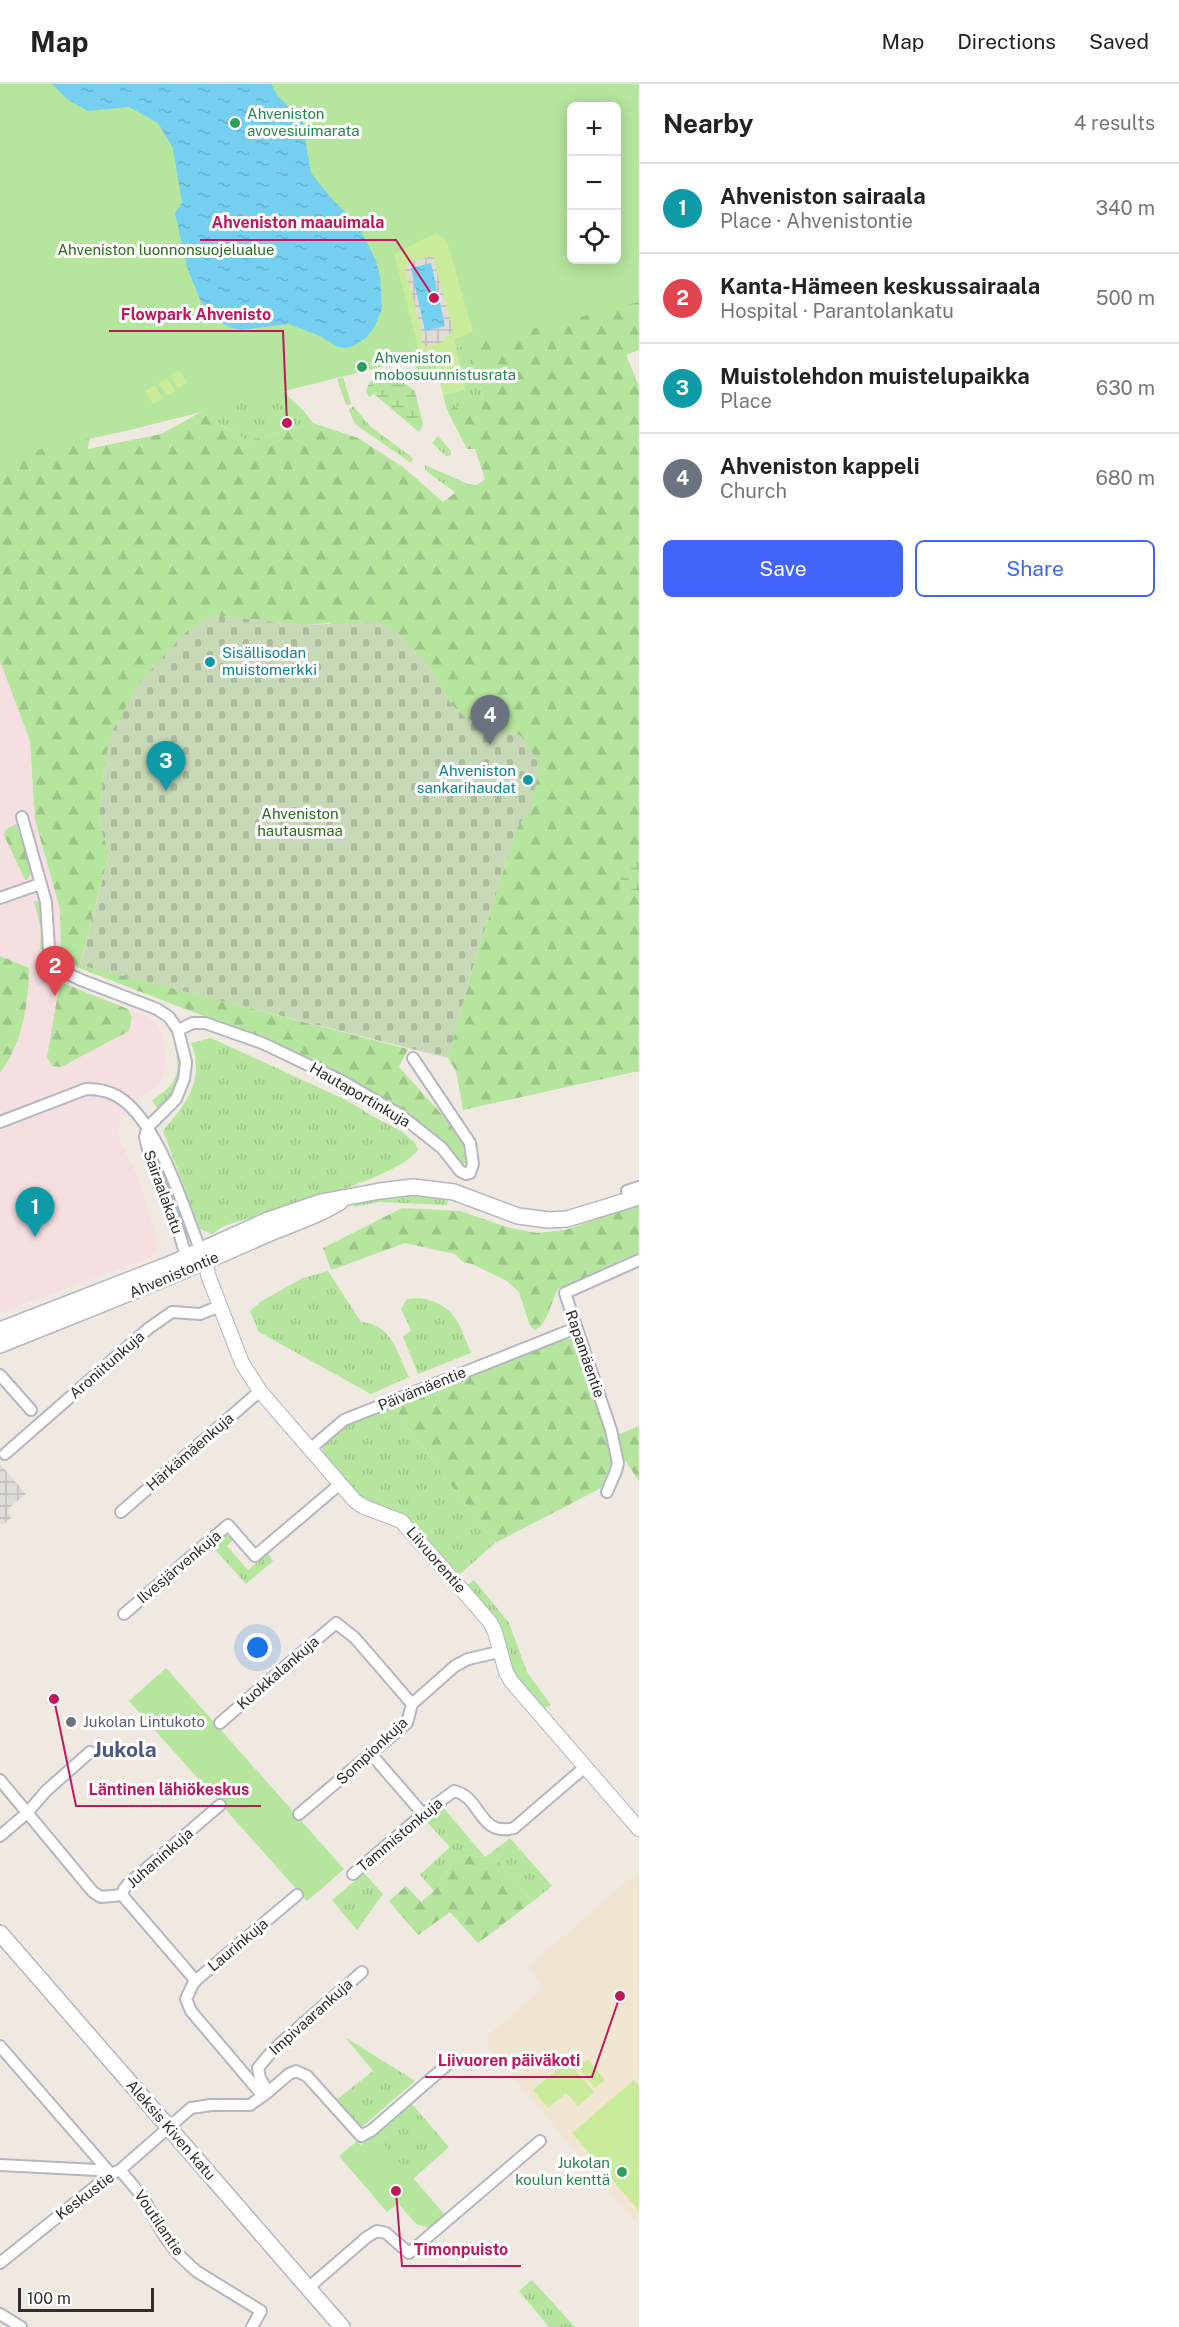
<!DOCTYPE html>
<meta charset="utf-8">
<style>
:root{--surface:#fff;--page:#f6f6f6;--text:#222;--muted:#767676;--line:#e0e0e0;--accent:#4264fb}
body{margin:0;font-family:"Public Sans",sans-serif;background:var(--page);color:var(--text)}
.controls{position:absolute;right:18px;top:18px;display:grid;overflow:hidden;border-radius:9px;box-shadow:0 3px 15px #0003}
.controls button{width:54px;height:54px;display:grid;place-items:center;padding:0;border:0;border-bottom:2px solid var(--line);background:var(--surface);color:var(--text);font:30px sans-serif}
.scale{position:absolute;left:18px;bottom:15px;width:136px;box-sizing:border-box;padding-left:6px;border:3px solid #2e2e2e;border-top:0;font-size:16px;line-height:21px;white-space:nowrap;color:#2e2e2e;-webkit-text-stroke:4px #fff;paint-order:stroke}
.you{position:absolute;left:258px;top:1564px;width:21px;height:21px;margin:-15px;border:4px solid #fff;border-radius:50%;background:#1a73e8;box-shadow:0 0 0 9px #1a73e833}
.badge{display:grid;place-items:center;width:39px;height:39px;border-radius:50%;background:var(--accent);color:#fff;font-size:20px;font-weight:700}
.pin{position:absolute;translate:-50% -50px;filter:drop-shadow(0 2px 3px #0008)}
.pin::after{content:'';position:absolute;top:32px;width:21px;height:18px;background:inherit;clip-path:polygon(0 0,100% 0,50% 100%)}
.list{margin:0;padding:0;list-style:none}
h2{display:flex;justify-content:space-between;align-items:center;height:78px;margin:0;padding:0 24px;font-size:26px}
h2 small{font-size:20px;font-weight:400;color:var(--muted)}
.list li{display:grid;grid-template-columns:39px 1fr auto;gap:18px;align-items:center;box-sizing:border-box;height:90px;padding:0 24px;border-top:2px solid var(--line)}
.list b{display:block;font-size:22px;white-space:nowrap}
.list p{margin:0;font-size:20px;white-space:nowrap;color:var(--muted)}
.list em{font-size:20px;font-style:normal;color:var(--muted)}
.actions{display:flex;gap:12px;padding:18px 24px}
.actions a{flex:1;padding:14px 0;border:2px solid var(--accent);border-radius:9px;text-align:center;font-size:21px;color:var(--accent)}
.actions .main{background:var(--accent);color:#fff}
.icon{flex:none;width:33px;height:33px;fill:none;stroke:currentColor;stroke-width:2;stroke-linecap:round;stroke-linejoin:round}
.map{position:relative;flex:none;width:639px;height:2243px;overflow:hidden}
header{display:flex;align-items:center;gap:36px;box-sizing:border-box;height:84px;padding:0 30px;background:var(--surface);border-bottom:2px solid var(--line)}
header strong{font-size:28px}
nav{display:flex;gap:33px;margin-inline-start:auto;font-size:21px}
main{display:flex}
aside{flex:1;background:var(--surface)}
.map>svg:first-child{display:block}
</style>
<header>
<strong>Map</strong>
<nav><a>Map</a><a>Directions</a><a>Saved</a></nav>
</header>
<main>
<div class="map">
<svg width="639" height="2243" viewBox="0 0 639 2243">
<defs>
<pattern id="grass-tufts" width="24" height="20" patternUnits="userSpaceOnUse" patternTransform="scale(1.5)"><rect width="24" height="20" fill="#b6e59e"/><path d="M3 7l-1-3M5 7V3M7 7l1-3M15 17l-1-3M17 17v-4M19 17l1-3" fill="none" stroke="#9dc588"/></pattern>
<pattern id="forest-firs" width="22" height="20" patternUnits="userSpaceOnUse" patternTransform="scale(1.5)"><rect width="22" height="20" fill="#b6e59e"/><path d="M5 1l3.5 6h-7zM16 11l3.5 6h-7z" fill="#9dc588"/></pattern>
<pattern id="wetland-marsh" width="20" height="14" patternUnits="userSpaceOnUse" patternTransform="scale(1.5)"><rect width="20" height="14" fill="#b6e59e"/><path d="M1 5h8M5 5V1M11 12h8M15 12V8" fill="none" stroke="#9dc588"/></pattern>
<pattern id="cemetery-stones" width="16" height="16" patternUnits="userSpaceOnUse" patternTransform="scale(1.5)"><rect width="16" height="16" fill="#c8d9b8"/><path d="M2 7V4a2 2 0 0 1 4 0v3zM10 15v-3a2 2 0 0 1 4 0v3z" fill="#acbb9e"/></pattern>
<pattern id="plaza-grid" width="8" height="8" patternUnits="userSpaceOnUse" patternTransform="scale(1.5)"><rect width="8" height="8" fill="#dfdcd8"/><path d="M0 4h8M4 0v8" fill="none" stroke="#c0bdba"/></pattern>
<pattern id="water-ripples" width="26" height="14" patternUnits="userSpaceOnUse" patternTransform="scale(1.5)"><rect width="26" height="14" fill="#75cff0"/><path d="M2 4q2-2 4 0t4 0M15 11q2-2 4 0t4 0" fill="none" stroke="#66b2ce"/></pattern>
</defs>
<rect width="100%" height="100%" fill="#efe9e1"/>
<path fill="#f0e6d1" d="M 639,1787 L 639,2142 L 487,1963 L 488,1951 L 544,1904 L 528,1883 Z"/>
<path fill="#f5dfe0" d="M 0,577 L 30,657 L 35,736 L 60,825 L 60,898 L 144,931 L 157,940 L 164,957 L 165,974 L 164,990 L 158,1001 L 134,1017 L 121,1035 L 118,1053 L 139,1096 L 155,1149 L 157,1165 L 149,1174 L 0,1229 L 0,945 L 29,884 L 0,872 Z"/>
<path fill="url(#grass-tufts)" d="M 394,170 L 470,258 L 483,315 L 447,326 L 443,311 L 465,306 Z
M 420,268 L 436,279 L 438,290 C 420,295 417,280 404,273 Z
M 343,293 L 351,320 L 346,321 L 337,295 Z
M 278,303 L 303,326 L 313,339 L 248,357 L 201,328 Z
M 353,322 L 371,343 L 413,374 L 411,379 L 355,340 L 349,326 Z
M 438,352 L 451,367 L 451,371 L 446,372 L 432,359 Z
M 425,381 L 468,400 L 456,409 L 425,386 Z
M 34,817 L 39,818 L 43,827 L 46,867 L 40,865 L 41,846 Z
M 177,954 C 182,983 186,1005 157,1024 L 152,1016 C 181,999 180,986 174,955 Z
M 211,954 L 348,1017 L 372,1032 L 401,1047 L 415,1059 L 418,1066 C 395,1097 266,1128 224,1142 L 212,1150 L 200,1145 L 163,1047 C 185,1021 206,996 191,959 Z
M 412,1112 L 448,1116 L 447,1121 L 379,1118 L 354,1123 L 354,1120 L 382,1114 Z
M 328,1187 L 361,1238 C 392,1240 397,1269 409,1293 L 371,1310 L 259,1248 L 250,1227 L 260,1218 L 303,1194 Z
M 421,1214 C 456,1221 459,1240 471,1269 L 418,1290 L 403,1253 L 411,1246 L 401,1225 L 407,1215 Z
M 393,1324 L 495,1459 L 459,1491 L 405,1433 L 359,1411 L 322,1371 L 323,1361 L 346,1341 Z
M 223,1450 L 232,1454 L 232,1457 L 227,1462 L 248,1486 L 268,1469 L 273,1477 L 246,1500 L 211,1461 Z
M 474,1496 L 509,1539 L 527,1588 L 551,1621 L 543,1625 L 514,1590 L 502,1551 L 465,1503 Z
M 442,1722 L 485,1773 L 458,1771 L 434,1807 L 420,1791 L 450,1763 L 425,1736 Z
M 510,1754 L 552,1802 L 532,1818 L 491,1769 Z
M 364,1789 L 383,1810 L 357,1846 L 332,1816 Z
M 345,1953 L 415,1997 L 363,2042 L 358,2041 L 335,2017 L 373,1987 Z
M 410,2018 L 449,2063 L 413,2095 L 374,2049 Z
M 532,2196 L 575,2243 L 549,2243 L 519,2207 Z"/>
<path fill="url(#forest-firs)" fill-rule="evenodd" d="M 0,0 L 101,277 L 88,365 L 161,350 L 201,328 L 248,357 L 313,339 L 358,354 L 403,383 L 443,418 L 467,400 L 477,401 L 485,395 L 475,365 L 467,365 L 447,326 L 483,314 L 469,258 L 311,89 L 639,0 L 639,266 L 626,271 L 639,302 L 639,987 L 463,1026 L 456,987 L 448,974 L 473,883 L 517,744 L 530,725 L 521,652 L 468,635 L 451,620 L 430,583 L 328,539 L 304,541 L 213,531 L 105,675 L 99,737 L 109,770 L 80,880 L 408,965 L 399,983 L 446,1035 L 455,1049 L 463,1057 L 466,1079 L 459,1082 L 451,1065 L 432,1051 L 263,955 L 61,877 L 60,825 L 35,736 L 30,657 L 0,577 ZM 572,22 L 616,22 L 616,176 L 572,176 Z
M 16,740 L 33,785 L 27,796 L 25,796 L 4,751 L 5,746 Z
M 0,872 L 29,884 C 29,919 22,961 0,989 Z
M 60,898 L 128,925 L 132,934 L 129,947 L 61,983 L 52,982 L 47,973 Z
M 639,1121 L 639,1168 L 558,1205 C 551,1217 547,1242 535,1246 L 530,1242 L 519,1208 L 507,1197 L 472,1180 L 463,1178 L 455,1170 L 405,1159 L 331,1186 L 323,1164 L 402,1124 L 460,1127 L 510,1144 L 537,1149 L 565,1146 Z
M 574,1254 L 606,1349 L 612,1379 L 601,1404 L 495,1459 L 393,1324 L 549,1260 Z
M 639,1342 L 639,1397 L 622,1372 L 617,1351 Z
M 491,1769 L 532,1818 L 478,1859 L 450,1828 L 418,1851 L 389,1817 L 406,1802 L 421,1818 L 434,1807 L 458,1771 L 485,1773 Z"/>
<path fill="url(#wetland-marsh)" d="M 380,291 L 396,293 L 415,307 L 423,341 L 419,348 L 374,310 L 369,313 L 366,308 C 368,299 371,295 380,291 Z
M 639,775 L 639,809 L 626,811 L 619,804 L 620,795 Z"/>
<path fill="url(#cemetery-stones)" d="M 213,531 L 304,541 L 377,538 L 398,549 L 430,583 L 451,620 L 468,635 L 521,652 L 540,681 L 530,725 L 517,744 L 473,883 L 448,974 L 80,881 L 109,771 L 99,737 L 105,675 L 112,648 L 139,599 L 186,548 Z"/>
<path fill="#b6e59e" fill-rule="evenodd" d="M 0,0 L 639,0 L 639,218 L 130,346 L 0,374 ZM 572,22 L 616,22 L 616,176 L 572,176 Z
M 166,1584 L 344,1785 L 307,1817 L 129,1617 Z
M 374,2049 L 445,2131 L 430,2144 L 416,2140 L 398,2119 L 387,2128 L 339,2072 L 357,2057 L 361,2061 Z"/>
<path fill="#c9ec9a" d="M 436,149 L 447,157 L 473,248 L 454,255 L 466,306 L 443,311 L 436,279 L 423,282 L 394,170 Z
M 179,286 L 187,298 L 178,305 L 170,292 Z
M 167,294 L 176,307 L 167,312 L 159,299 Z
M 155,301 L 163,315 L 153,320 L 145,307 Z
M 588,1975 L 605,1996 L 595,2004 L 578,1983 Z
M 567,1977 L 594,2008 L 578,2022 L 566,2009 L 548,2024 L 533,2006 Z
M 634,1996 L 639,2002 L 639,2127 L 572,2049 Z"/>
<path fill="url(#plaza-grid)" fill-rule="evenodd" d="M 433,172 L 453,246 L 440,259 L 423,263 L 421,254 L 423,253 L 405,185 L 408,178 ZM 430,180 L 445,242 L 426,247 L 411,184 Z
M 0,1380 L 26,1410 L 8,1425 L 11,1434 L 4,1440 L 0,1440 Z"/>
<path fill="url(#water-ripples)" d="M 52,0 L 271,0 L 278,12 L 302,37 L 311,89 L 333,116 L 358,141 L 376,177 L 380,193 L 382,225 L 374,244 L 366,254 L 353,262 L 346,264 L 338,263 L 320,252 L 289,240 L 240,246 L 229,243 L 209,230 L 200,216 L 187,183 L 175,129 L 182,119 L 173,64 L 158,39 L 129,23 L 88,27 L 68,16 Z
M 431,179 L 445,242 L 425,247 L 411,184 Z"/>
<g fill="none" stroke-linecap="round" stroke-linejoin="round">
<defs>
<path id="minor" d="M 22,733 L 46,818 L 50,881 L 81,896 L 157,925 L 169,933 L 178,946 L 186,978 L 184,995 L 176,1015 L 148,1043 L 145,1053 L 150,1074 L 177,1142 L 186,1172
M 0,814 L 40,800
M 178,946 L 193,939 L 205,939 L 262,959 L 342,997 L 399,1030 L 442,1064 L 460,1087 L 466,1090 L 470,1089 L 473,1080 L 470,1059 L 413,974
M 0,1038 L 86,1005 C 96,1005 104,1006 113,1010 C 156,1029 183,1123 200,1165
M 627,1107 L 639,1103
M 0,1291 L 31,1326
M 310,1365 L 344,1336 L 576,1244
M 5,1370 L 149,1244 L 172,1228 L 200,1230 L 220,1222
M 607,1408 L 616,1387 L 618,1379 L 611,1346 L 565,1209 L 639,1176
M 121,1428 L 260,1307
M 124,1530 L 228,1441 L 255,1472 L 340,1400
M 220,1639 L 336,1539 L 355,1554 L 412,1620
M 371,1670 L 423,1730
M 0,1696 L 93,1808 L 101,1813 L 122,1811 L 124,1805 L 128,1800 L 220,1721
M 299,1730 L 407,1639 L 412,1620 L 455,1582 L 468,1575 L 499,1568
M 0,1752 L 27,1729 L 46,1707 L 90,1668
M 353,1790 L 423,1730 L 454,1707 C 482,1713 478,1753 514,1744 L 585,1683
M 122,1811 L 196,1897
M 0,1962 L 111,2090
M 268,2008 L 289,1990 L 296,1987 L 307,1992 L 361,2052 L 372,2046 L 448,1980
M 263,2012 L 191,1927 L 186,1915 L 194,1898 L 297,1811
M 0,2081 L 97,2086 L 110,2090
M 120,2086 L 142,2112 L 165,2153 L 179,2171 L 196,2187 L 261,2227 L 252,2243
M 0,2179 L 111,2090 L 120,2086 L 191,2024 L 211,2021 L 250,2021 L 268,2008 L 260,1994 L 258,1984 L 273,1966 L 362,1888
M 308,2204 L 367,2153 L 377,2147 L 386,2149 L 409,2169 L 540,2057
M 0,2230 L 21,2243"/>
<path id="tertiary" d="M 206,1177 L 208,1191 L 242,1279 L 260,1307 L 355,1417 L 364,1423 L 401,1437 L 457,1500 L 490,1538 L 495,1548 L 506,1588 L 511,1597 L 639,1745"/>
<path id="secondary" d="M 0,1246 L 170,1180 L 268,1136 L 321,1118 L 380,1107 L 413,1103 L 454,1108 L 518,1132 L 549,1136 L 567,1135 L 639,1113
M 0,1261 C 87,1226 175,1192 261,1153 C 287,1141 315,1134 340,1118
M 0,1849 L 342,2243"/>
</defs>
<use href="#minor" stroke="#b4b7c1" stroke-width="14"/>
<use href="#tertiary" stroke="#b4b7c1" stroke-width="16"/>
<use href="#secondary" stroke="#b4b7c1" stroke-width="18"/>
<use href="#minor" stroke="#fff" stroke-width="10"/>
<use href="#tertiary" stroke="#fff" stroke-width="14"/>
<use href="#secondary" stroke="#fff" stroke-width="15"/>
</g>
<g fill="#2e9e5b" stroke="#fff" stroke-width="2">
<circle cx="235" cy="39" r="6"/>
<circle cx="362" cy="283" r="6"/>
<circle cx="622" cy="2088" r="6"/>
</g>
<g fill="#0f9aa8" stroke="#fff" stroke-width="2">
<circle cx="210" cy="578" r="6"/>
<circle cx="528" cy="696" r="6"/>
</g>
<circle fill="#6b7280" stroke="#fff" stroke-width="2" cx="71" cy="1638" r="6"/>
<g text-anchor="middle" stroke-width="6" stroke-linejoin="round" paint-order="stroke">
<g font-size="15" fill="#27864d" stroke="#fff" text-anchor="start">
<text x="247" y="35">Ahveniston<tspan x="247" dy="17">avovesiuimarata</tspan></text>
<text x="374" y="279">Ahveniston<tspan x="374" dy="17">mobosuunnistusrata</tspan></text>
<text x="610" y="2084" text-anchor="end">Jukolan<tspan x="610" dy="17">koulun kenttä</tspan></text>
</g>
<g font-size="15" fill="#2c6e1b" stroke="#fff">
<text x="166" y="171">Ahveniston luonnonsuojelualue</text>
<text x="300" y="735">Ahveniston<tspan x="300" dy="17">hautausmaa</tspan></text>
</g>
<g font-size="15" fill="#0d838f" stroke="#fff" text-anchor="start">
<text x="222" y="574">Sisällisodan<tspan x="222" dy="17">muistomerkki</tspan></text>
<text x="516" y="692" text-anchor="end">Ahveniston<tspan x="516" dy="17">sankarihaudat</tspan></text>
</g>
<g font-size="15" fill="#2e2e2e" stroke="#fff">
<text transform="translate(360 1011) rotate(30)" y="5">Hautaportinkuja</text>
<text transform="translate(163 1108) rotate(70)" y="5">Sairaalakatu</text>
<text transform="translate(174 1191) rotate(-23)" y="5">Ahvenistontie</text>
<text transform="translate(585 1270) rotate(71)" y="5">Rapamäentie</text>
<text transform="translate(107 1281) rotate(-41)" y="5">Aroniitunkuja</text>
<text transform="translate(422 1305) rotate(-22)" y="5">Päivämäentie</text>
<text transform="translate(190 1368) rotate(-41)" y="5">Härkämäenkuja</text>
<text transform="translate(436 1476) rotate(49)" y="5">Liivuorentie</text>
<text transform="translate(179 1483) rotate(-40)" y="5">Ilvesjärvenkuja</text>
<text transform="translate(278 1589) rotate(-41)" y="5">Kuokkalankuja</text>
<text transform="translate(372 1667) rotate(-43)" y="5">Sompionkuja</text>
<text transform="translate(400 1751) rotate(-40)" y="5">Tammistonkuja</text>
<text transform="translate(160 1774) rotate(-41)" y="5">Juhaninkuja</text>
<text transform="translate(238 1861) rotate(-40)" y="5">Laurinkuja</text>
<text transform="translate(311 1933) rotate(-42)" y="5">Impivaarankuja</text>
<text transform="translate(171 2046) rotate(49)" y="5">Aleksis Kiven katu</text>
<text transform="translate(85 2112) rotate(-37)" y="5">Keskustie</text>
<text transform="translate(159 2139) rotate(56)" y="5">Voutilantie</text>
</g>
<g font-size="15" fill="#5b616d" stroke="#fff" text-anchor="start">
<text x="83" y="1643">Jukolan Lintukoto</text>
</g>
<g font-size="21" font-weight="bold" fill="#4d5680" stroke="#fff">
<text x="125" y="1673">Jukola</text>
</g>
</g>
<path fill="none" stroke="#c2185b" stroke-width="2" d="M434 214L396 156H200M287 339L283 247H109M54 1615L76 1722H261M620 1912L592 1993H425M396 2107L402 2182H521"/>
<g fill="#c2185b" stroke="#fff" stroke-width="2">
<circle cx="434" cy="214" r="6"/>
<circle cx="287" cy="339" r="6"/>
<circle cx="54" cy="1615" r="6"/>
<circle cx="620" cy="1912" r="6"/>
<circle cx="396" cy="2107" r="6"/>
</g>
<g font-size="16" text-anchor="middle" font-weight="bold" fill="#c2185b" stroke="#fff" stroke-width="6" stroke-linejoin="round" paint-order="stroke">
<text x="298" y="144">Ahveniston maauimala</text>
<text x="196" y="236">Flowpark Ahvenisto</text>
<text x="169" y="1711">Läntinen lähiökeskus</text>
<text x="509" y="1982">Liivuoren päiväkoti</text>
<text x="461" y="2171">Timonpuisto</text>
</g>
</svg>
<div class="controls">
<button>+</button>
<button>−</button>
<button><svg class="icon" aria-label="locate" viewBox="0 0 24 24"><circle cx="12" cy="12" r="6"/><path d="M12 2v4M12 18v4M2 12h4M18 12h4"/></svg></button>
</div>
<div class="scale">100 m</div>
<div class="you"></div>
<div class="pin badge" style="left:35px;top:1153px;background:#0f9aa8">1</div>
<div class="pin badge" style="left:55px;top:912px;background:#e0444e">2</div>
<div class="pin badge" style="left:166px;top:707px;background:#0f9aa8">3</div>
<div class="pin badge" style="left:490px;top:661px;background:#6b7280">4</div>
</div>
<aside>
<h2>Nearby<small>4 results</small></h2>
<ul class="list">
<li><span class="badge" style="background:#0f9aa8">1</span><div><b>Ahveniston sairaala</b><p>Place · Ahvenistontie</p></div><em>340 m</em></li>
<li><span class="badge" style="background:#e0444e">2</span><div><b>Kanta-Hämeen keskussairaala</b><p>Hospital · Parantolankatu</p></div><em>500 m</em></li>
<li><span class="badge" style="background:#0f9aa8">3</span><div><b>Muistolehdon muistelupaikka</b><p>Place</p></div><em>630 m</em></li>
<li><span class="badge" style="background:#6b7280">4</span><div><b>Ahveniston kappeli</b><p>Church</p></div><em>680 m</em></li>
</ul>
<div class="actions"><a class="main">Save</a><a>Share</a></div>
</aside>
</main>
